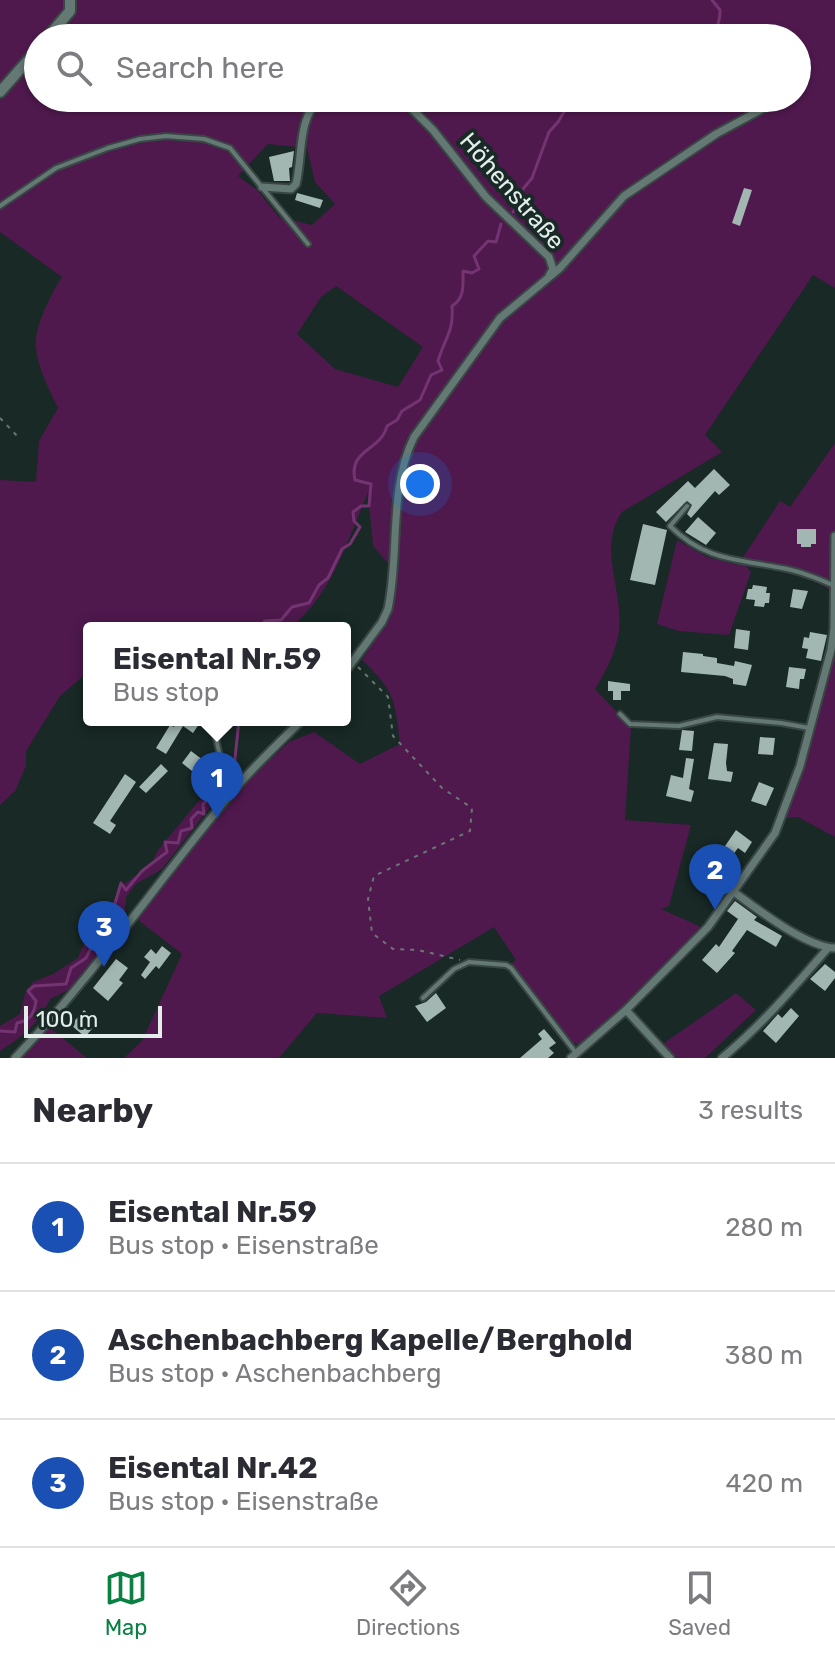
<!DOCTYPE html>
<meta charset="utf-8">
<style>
:root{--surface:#fff;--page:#f7f7f7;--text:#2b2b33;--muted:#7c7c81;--line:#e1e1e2;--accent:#0b8043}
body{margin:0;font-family:Rubik,sans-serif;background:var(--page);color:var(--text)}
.scale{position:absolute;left:24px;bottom:20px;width:138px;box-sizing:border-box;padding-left:8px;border:4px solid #e3eeeb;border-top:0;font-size:22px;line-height:28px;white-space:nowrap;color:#e3eeeb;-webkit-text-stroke:6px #182926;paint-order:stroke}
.you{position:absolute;left:420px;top:484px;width:28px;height:28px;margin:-20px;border:6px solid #fff;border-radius:50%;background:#1a73e8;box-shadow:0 0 0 12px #1a73e833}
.badge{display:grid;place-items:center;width:52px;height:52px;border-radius:50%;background:var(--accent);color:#fff;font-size:26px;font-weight:700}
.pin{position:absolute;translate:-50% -66px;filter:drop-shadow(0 2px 4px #0008)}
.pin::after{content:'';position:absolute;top:42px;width:28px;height:24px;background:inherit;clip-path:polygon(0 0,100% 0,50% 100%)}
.popup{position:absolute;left:83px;top:622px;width:268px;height:104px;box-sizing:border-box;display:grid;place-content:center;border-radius:8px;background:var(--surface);filter:drop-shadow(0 2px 6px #0005);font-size:26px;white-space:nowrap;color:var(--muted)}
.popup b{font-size:30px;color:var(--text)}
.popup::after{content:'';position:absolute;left:50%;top:100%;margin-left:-16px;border:16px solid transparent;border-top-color:var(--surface)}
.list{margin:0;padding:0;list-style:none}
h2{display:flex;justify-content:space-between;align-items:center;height:104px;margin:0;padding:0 32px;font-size:34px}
h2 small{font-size:26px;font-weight:400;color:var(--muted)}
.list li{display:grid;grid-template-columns:52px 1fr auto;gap:24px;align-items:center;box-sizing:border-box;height:128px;padding:0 32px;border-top:2px solid var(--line)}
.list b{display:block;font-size:30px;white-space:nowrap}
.list p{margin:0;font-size:26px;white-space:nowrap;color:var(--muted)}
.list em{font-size:26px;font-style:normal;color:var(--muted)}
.icon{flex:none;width:44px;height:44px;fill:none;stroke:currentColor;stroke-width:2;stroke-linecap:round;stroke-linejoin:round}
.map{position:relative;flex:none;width:835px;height:1058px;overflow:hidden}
.search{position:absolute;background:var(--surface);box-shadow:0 2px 6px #0004;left:24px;right:24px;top:24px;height:88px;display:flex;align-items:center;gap:20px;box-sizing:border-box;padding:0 28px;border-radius:44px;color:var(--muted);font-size:30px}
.sheet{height:488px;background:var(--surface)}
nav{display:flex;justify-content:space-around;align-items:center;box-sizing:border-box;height:112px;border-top:2px solid var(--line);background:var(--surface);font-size:22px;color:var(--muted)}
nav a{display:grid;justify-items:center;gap:4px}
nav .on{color:var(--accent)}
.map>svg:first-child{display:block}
</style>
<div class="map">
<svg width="835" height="1058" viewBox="0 0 835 1058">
<rect width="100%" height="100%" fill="#182926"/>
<path fill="#4f194e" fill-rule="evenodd" d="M 0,0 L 835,0 L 835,288 L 813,275 L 705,435 L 722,452 L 622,512 C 597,548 624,591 619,631 C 616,652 606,671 595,689 L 631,727 L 625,820 L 691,825 L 669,906 L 661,909 L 699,926 L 699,933 L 595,1033 L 579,1045 L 573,1043 L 511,964 L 516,960 L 494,927 L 379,996 L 387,1018 L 317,1013 L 279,1058 L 124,1058 L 142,1041 L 182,954 L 137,919 L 233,794 L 289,742 L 314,732 L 360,764 L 400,744 C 395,700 395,691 362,660 C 386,624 393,615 395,571 L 373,546 L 368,492 C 348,539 332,595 290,628 L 89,628 L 89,671 L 60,696 L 26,751 L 26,766 L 15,791 L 0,805 L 0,480 L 36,482 L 39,441 L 58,408 C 49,389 38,369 36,348 C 33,329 52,292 62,277 L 0,232 ZM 38,38 L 797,38 L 797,98 L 38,98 ZM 268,144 L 307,148 L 315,182 L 335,204 L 312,225 L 279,217 L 257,190 L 238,176 ZM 336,286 L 423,347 L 398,387 L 335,369 L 297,334 L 321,297 Z
M 835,443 L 835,593 C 809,575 779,570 746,566 L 751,572 L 729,635 L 679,631 L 657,624 L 677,540 L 707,557 L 738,565 L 780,501 L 790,507 Z
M 835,648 L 835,837 L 798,817 L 786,818 L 803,767 Z
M 221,784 L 224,789 L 162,869 L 136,884 L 126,897 L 125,912 L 87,970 L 72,988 L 50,999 C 40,1023 22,1037 0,1051 L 0,1026 L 20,1014 L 25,994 L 33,982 L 53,974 L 78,958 L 90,928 L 108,913 L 120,887 L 151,865 L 158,850 L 202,797 Z
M 736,993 L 756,1010 L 705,1058 L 676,1058 L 664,1043 Z
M 47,1028 L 50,1028 L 87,1058 L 18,1058 Z"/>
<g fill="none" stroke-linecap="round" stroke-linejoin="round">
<path stroke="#743472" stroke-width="3" d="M 708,38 C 717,29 720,23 720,10 L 712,0
M 513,212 L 520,204 L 523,189 L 532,178 L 549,132 L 558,122 L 572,98
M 259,628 L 265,621 L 281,620 L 292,607 L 309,603 L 319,585 L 328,578 L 342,549 L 350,544 L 360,527 L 354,521 L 353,512 L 361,506 L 369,506 L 371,484 L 355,480 C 348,449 381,451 387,426 L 397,420 L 402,411 L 420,400 L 431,375 L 442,370 L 438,361 C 445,337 454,332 452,306 C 465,298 463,285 463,271 L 472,273 L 479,269 L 474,256 L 488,241 L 496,242 L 501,224
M 0,1031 L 15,1032 L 17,1023 C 31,1020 34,1014 36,1001 L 28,991 L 34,986 L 66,984 L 71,968 L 86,958 L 99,932 L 107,931 L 121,883 L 126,890 L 142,871 L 167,852 L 165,842 L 178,843 L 181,831 L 192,828 L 191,819 L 198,812 L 204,814 L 203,804 L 233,778 L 239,720"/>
</g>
<path fill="#a2b7b2" d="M 294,151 L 292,167 L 289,168 L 290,181 L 274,181 L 269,157 Z
M 744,188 L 752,190 L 740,226 L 732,223 Z
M 297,193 L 323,200 L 320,208 L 295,200 Z
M 714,469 L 730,485 L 719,495 L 715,491 L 691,518 L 687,514 L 692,505 L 687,501 L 666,522 L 656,512 L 688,481 L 695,488 Z
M 698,517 L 716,533 L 706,545 L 685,532 Z
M 643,524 L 667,530 L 655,585 L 630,580 Z
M 797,529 L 816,529 L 816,544 L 811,544 L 811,547 L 801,547 L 801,544 L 797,544 Z
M 753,585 L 767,587 L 766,593 L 770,593 L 769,603 L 765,603 L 764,607 L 754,606 L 755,600 L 746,599 L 748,589 L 752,589 Z
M 793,589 L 808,591 L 802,609 L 790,607 Z
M 736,629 L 750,631 L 748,650 L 734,648 Z
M 810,632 L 827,635 L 821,661 L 806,658 L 808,649 L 802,648 L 804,637 L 809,638 Z
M 683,652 L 703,654 L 703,656 L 717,658 L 717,663 L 734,666 L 735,661 L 752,665 L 746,686 L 733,684 L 733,679 L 725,676 L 681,672 Z
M 789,667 L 806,669 L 804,679 L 800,679 L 799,689 L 786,687 Z
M 608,681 L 630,684 L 630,691 L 621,691 L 621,700 L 613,700 L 613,691 L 608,691 Z
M 174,720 L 202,720 L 193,733 L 183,726 L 166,754 L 156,748 L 170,725 L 174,727 L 177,722 Z
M 682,730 L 694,731 L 692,751 L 679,750 Z
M 760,737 L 775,738 L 773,755 L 758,754 Z
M 714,743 L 728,744 L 726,763 L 727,771 L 733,772 L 731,782 L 708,779 Z
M 191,751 L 207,763 L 197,775 L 182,763 Z
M 686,758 L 694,759 L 689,789 L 694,791 L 691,802 L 666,796 L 671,775 L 683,778 Z
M 161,764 L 168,771 L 146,793 L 139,787 Z
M 125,774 L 136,782 L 110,821 L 116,825 L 110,834 L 93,823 Z
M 759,782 L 774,788 L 766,806 L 751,801 Z
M 736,830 L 752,842 L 745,853 L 738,848 L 732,856 L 723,849 Z
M 706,848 L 716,850 L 712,872 L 704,872 L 703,878 L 695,876 L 700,854 L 704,855 Z
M 735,901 L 757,917 L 754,920 L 782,936 L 776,947 L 747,930 L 732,951 L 735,953 L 717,973 L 702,960 L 716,944 L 719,947 L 738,919 L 727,911 Z
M 162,946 L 171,953 L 159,969 L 156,966 L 145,979 L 141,975 L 150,962 L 144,957 L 151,949 L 156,954 Z
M 116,959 L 128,968 L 119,980 L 123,983 L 108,1001 L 93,988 Z
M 825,964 L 835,972 L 835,978 L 825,991 L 810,979 Z
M 436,993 L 446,1008 L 427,1022 L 415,1006 L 426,1002 Z
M 791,1008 L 799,1016 L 776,1043 L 763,1031 L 778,1014 L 782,1018 Z
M 84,1010 L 98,1022 L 85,1037 L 71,1025 Z
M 544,1029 L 556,1043 L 549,1048 L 554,1053 L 548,1058 L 520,1058 L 542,1039 L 538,1034 Z"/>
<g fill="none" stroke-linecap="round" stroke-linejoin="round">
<defs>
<path id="lane" d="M 0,206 L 56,168 L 108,148 L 140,139 L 166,136 L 204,139 L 230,148 L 308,244
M 687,506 L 670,526 C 706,562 740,559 787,569 C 803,572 819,579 835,586
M 620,714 L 630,724 L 679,726 L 717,717 L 781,723 L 809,728
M 212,720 L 221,761 L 234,790
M 423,998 L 454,969 L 469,962 L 506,965 L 511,968 L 576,1053"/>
<path id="street" d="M 401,98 L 433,130 L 486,197 L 549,257 L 553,269 L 549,276
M 262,187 L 291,189 L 296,184 C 303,156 297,119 320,98
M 345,672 L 382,622 L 388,609 C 400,553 388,490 414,437 L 500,318 L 560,268 L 624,196 L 716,134 L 764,108 L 774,98
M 734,892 C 757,909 806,947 835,948
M 626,1010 L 670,1058
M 15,1058 C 95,974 160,878 234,790 C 255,765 279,743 302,720
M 571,1058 L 626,1010 L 708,927 L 775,833 L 800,766 L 831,650 L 834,629 L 835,536
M 722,1058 C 762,1025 794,987 828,948"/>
<path id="secondary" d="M 47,38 L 70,11 L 70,0
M 0,92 L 38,49"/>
</defs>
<use href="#lane" stroke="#394744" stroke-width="8"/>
<use href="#street" stroke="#394744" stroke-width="11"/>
<use href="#secondary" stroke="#394744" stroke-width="14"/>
<path stroke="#697774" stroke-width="2" stroke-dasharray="4 6" stroke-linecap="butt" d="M 0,418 L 18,437
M 358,667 L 388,697 L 393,736 L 442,788 L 472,808 L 470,831 L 374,876 L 368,899 L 372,933 L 393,949 L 418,950 L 460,960"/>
<use href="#lane" stroke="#647874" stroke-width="4"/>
<use href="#street" stroke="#647874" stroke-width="7"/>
<use href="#secondary" stroke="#647874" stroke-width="10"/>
</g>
<g text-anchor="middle" stroke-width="8" stroke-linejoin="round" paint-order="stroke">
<g font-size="24" fill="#e3eeeb" stroke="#182926">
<text transform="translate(512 191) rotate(49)" y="8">Höhenstraße</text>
</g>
</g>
</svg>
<div class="scale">100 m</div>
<div class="you"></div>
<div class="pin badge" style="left:217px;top:818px;background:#1a4fb4">1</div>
<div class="popup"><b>Eisental Nr.59</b>Bus stop</div>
<div class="pin badge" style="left:715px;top:910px;background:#1a4fb4">2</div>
<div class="pin badge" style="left:104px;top:967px;background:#1a4fb4">3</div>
<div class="search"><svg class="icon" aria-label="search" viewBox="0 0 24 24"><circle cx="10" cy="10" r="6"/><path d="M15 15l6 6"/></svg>Search here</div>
</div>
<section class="sheet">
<h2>Nearby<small>3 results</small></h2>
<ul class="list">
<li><span class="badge" style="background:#1a4fb4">1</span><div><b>Eisental Nr.59</b><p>Bus stop · Eisenstraße</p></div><em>280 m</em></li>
<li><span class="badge" style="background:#1a4fb4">2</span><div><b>Aschenbachberg Kapelle/Berghold</b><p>Bus stop · Aschenbachberg</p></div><em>380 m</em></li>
<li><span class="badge" style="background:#1a4fb4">3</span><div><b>Eisental Nr.42</b><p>Bus stop · Eisenstraße</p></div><em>420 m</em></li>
</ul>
</section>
<nav>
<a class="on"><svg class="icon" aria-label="map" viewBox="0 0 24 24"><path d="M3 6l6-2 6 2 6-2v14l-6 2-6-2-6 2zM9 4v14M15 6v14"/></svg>Map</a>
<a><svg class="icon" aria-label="directions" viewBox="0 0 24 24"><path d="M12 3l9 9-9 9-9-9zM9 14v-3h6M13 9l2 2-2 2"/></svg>Directions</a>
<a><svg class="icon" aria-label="saved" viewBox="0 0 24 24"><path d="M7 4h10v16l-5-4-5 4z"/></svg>Saved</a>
</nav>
